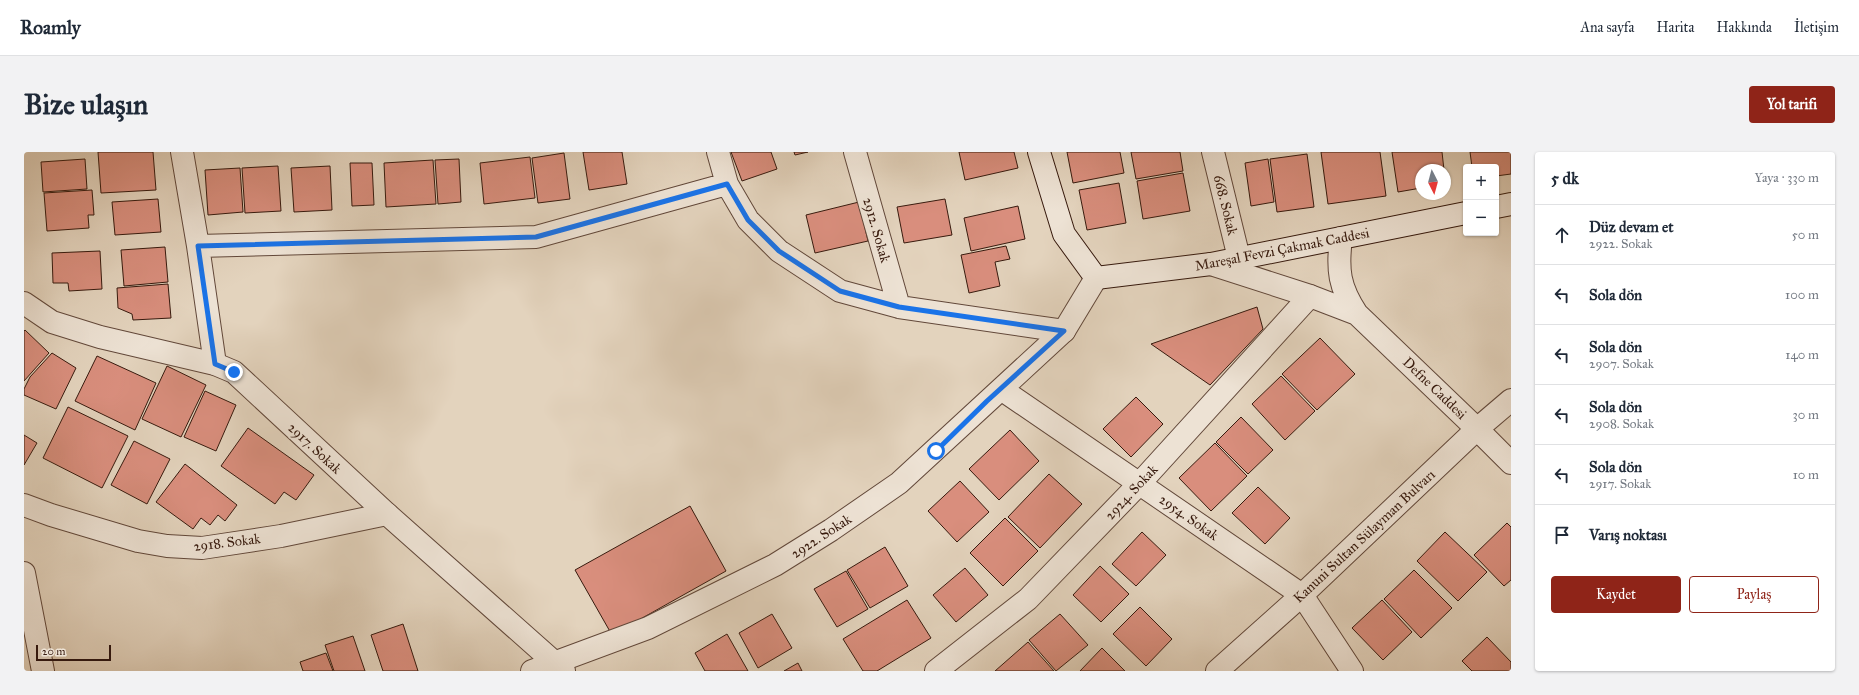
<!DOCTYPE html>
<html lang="tr">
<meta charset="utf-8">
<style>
:root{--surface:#fff;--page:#f2f2f3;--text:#1f2937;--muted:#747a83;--line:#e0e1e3;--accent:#8f2418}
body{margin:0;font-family:"IM FELL Great Primer",serif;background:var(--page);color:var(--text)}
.controls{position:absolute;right:12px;top:12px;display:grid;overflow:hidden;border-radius:4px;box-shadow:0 1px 3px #0004}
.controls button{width:36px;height:36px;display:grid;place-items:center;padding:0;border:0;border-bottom:1px solid var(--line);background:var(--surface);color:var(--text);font:20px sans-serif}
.compass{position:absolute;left:1391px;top:12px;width:36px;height:36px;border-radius:50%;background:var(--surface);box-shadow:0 1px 3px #0004;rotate:174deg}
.scale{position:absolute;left:12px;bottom:10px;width:75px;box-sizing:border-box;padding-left:4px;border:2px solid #371a0e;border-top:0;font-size:11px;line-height:14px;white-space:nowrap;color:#371a0e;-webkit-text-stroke:3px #ede2d4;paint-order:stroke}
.stop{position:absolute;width:12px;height:12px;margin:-9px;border:3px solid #1a73e8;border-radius:50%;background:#fff}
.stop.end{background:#1a73e8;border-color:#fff;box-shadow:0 1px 4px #0008}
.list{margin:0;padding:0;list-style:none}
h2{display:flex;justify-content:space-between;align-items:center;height:52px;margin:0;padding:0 16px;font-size:17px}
h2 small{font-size:13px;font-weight:400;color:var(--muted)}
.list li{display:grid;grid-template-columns:26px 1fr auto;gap:12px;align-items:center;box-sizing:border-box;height:60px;padding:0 16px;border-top:1px solid var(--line)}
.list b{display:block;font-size:15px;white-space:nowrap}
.list p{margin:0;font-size:13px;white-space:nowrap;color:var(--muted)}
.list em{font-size:13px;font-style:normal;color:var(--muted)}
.actions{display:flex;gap:8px;padding:12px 16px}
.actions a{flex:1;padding:9px 0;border:1px solid var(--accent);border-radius:4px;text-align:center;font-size:14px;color:var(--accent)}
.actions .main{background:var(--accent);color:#fff}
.icon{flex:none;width:22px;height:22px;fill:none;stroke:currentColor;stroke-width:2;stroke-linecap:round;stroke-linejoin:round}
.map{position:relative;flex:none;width:1487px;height:519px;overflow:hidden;border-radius:4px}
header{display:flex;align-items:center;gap:24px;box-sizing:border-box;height:56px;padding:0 20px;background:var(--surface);border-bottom:1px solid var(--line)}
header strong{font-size:19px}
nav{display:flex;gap:22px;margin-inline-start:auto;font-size:14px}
.intro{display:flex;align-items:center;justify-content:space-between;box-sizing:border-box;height:96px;padding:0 24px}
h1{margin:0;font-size:28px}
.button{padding:10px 18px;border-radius:4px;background:var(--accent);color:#fff;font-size:14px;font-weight:700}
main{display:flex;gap:24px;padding:0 24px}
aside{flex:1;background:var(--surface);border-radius:4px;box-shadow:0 1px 3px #0004}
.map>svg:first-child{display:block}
</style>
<header>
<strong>Roamly</strong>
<nav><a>Ana sayfa</a><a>Harita</a><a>Hakkında</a><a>İletişim</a></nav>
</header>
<div class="intro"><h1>Bize ulaşın</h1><a class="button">Yol tarifi</a></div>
<main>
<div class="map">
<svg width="1487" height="519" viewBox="0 0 1487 519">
<rect width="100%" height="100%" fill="#e3d3bd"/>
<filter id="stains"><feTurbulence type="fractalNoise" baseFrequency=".005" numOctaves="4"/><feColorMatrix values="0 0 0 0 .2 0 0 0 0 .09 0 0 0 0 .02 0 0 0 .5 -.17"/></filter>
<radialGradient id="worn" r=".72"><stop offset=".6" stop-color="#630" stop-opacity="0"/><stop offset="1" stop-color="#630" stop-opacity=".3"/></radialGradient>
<path fill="#d98e7d" stroke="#371a0e" d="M 74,0 L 129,0 L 132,38 L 77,41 Z
M 559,0 L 598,0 L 603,32 L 565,38 Z
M 707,0 L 747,0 L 753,17 L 718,29 Z
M 770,0 L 784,0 L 771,3 Z
M 935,0 L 990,0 L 994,16 L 941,28 Z
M 1043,0 L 1096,0 L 1100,21 L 1049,31 Z
M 1107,0 L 1156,0 L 1159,19 L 1112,27 Z
M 1297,0 L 1356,0 L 1362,44 L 1304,52 Z
M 1368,0 L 1418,0 L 1420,18 L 1397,18 L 1397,36 L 1374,40 Z
M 1446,0 L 1487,0 L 1487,22 L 1472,24 L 1472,15 L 1448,15 Z
M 540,1 L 546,47 L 514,51 L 508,6 Z
M 1283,2 L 1290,55 L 1253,60 L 1246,7 Z
M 506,5 L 511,46 L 460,52 L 456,11 Z
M 61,7 L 63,37 L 19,40 L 17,10 Z
M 435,7 L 437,50 L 414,52 L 411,8 Z
M 1244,7 L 1250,50 L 1227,54 L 1221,11 Z
M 409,8 L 412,52 L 362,55 L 360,11 Z
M 326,11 L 348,11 L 350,53 L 328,54 Z
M 254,14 L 257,59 L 221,61 L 218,16 Z
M 306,14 L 308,58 L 270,60 L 267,16 Z
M 216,16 L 219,60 L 184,63 L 181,18 Z
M 1159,21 L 1166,59 L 1119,67 L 1113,29 Z
M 1095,31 L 1102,71 L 1063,78 L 1055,38 Z
M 68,38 L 70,63 L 64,63 L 65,76 L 23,79 L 20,41 Z
M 134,47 L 137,80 L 91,83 L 88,50 Z
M 921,47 L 928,83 L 880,91 L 873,55 Z
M 835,50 L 844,89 L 791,101 L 782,63 Z
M 994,54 L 1001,87 L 947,99 L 940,66 Z
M 982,94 L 986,107 L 971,110 L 976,134 L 945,141 L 937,103 Z
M 141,95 L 144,130 L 100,134 L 97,98 Z
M 76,99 L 78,137 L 45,139 L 44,131 L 29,131 L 28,101 Z
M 144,132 L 147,166 L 109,168 L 108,162 L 94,156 L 93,136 Z
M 1233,155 L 1239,177 L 1186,233 L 1127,192 Z
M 1,178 L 25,201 L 0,229 L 0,179 Z
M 1296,186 L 1331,222 L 1293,258 L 1258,222 Z
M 28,201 L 52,216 L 32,257 L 0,243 L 0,237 L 6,225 Z
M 73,204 L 132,231 L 111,278 L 51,249 Z
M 143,214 L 182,233 L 157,285 L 118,267 Z
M 1257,224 L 1291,259 L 1261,288 L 1228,252 Z
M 181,239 L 212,253 L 192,299 L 160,285 Z
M 1112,245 L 1139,272 L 1107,305 L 1079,277 Z
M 44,255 L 104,284 L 78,336 L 19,306 Z
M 1217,265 L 1249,298 L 1224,322 L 1192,290 Z
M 224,276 L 290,323 L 272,348 L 260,340 L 251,352 L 197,314 Z
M 986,278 L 1015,309 L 975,348 L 945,317 Z
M 0,283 L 13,291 L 0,313 Z
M 110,289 L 146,307 L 123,352 L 87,333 Z
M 1191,291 L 1223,324 L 1187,359 L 1155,326 Z
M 161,312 L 213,353 L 201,369 L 194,363 L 186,373 L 177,366 L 169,377 L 132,350 Z
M 1025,322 L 1058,352 L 1016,396 L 984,365 Z
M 936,329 L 965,360 L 933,390 L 904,359 Z
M 1234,335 L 1266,366 L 1241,392 L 1208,361 Z
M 666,354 L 702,419 L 588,483 L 551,418 Z
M 981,366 L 1014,399 L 979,434 L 946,401 Z
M 1483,371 L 1487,375 L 1487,428 L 1480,434 L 1450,403 Z
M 1118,380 L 1142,403 L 1112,434 L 1088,412 Z
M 1421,380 L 1463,420 L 1434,449 L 1393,409 Z
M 861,395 L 884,434 L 846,456 L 823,418 Z
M 1076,414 L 1105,442 L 1077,470 L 1049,443 Z
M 941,416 L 964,443 L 932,470 L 909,443 Z
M 1390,418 L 1428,456 L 1397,486 L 1360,447 Z
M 822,419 L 844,457 L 813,475 L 790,437 Z
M 883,448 L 907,486 L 853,519 L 839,519 L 819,487 Z
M 1358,448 L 1388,480 L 1359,508 L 1328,476 Z
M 1116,455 L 1148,487 L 1122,514 L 1089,482 Z
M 748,462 L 768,496 L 734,516 L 715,481 Z
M 1036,462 L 1064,493 L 1032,519 L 1005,488 Z
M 379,472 L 394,519 L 359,519 L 347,483 Z
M 703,482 L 724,519 L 681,519 L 671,501 Z
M 329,484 L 341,519 L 310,519 L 301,493 Z
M 1463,485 L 1487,510 L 1487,519 L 1448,519 L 1438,509 Z
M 1004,490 L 1030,519 L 971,519 Z
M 1078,496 L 1101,519 L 1056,519 Z
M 302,501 L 309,519 L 279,519 L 276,510 Z
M 774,511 L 778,519 L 760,519 Z"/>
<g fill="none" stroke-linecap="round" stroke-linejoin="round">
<defs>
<path id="minor" d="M 158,0 L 174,94 L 191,212
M 694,0 L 703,32 L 724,68 L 755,99 L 816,139 L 875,155 L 1040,179
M 831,0 L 875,155
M 1189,0 L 1215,106
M 174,94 L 512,85 L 703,32
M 977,237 L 1278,443 L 1328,519
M 0,353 L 27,363 L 114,389 L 143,394 L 178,396 L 257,384 L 363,362
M 0,421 L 19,519
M 508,519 L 624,476 L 751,413 L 807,378 L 875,331 L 1040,179
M 912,519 L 1004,447 L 1116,331 L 1286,144
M 1193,519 L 1278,443 L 1453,277 L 1487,248"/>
<path id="tertiary" d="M 1187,112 L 1286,144 L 1333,162 C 1315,135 1313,118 1317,86
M 0,151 L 28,170 L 76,185 L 191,212 L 210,220 L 363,362 L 540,519
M 1333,162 L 1453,277 L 1487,311
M 1040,179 L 1072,126"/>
<path id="secondary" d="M 1015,0 L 1040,82 L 1072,126 L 1187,112 L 1442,61
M 1472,55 L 1487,52"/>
</defs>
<use href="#minor" stroke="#62483a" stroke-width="24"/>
<use href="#tertiary" stroke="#62483a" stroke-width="24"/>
<use href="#secondary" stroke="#371a0e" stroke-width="24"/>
<use href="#minor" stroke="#ede2d4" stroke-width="22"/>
<use href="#tertiary" stroke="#ede2d4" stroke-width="22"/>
<use href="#secondary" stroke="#ede2d4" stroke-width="22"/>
</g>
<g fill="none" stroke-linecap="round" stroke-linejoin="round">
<path stroke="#1a73e8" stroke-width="5" d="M 210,220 L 191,212 L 174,94 L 512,85 L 703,32 L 724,68 L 755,99 L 816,139 L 875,155 L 1040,179 L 963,249 L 912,299"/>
</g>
<g text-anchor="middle" stroke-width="3.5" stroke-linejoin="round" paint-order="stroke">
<g font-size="14" fill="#371a0e" stroke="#ede2d4">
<text transform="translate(1202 53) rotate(76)" y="5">668. Sokak</text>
<text transform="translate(853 78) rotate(74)" y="5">2912. Sokak</text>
<text transform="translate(1258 97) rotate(-11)" y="5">Mareşal Fevzi Çakmak Caddesi</text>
<text transform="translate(1411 236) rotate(44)" y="5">Defne Caddesi</text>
<text transform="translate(291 296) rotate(43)" y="5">2917. Sokak</text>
<text transform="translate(1107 340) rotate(-47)" y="5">2924. Sokak</text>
<text transform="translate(1165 365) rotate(35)" y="5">2954. Sokak</text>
<text transform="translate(797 384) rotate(-33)" y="5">2922. Sokak</text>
<text transform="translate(1340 384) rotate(-43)" y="5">Kanuni Sultan Sülayman Bulvarı</text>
<text transform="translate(203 390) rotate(-7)" y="5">2918. Sokak</text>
</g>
</g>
<rect width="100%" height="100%" filter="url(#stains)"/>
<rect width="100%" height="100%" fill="url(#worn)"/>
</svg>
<div class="controls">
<button>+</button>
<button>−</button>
</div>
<svg class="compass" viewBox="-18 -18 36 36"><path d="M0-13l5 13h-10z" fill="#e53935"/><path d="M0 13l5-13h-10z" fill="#747a83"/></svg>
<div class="scale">20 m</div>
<div class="stop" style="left:912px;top:299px"></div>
<div class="stop end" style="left:210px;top:220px"></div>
</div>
<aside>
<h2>5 dk<small>Yaya · 330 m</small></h2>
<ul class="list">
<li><svg class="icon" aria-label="ahead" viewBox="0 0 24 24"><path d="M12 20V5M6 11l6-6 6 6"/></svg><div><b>Düz devam et</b><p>2922. Sokak</p></div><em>50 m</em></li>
<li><svg class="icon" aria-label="left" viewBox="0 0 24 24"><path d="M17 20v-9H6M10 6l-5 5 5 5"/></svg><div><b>Sola dön</b></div><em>100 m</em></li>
<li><svg class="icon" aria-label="left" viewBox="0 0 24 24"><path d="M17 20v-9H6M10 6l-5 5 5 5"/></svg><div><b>Sola dön</b><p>2907. Sokak</p></div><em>140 m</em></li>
<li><svg class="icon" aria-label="left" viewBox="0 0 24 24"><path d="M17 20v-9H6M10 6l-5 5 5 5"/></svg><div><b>Sola dön</b><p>2908. Sokak</p></div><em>30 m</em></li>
<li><svg class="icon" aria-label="left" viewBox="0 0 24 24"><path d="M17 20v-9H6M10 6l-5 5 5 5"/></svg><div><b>Sola dön</b><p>2917. Sokak</p></div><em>10 m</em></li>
<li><svg class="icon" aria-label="arrive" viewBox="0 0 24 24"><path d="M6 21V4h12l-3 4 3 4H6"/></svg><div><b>Varış noktası</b></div></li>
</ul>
<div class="actions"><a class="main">Kaydet</a><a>Paylaş</a></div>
</aside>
</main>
